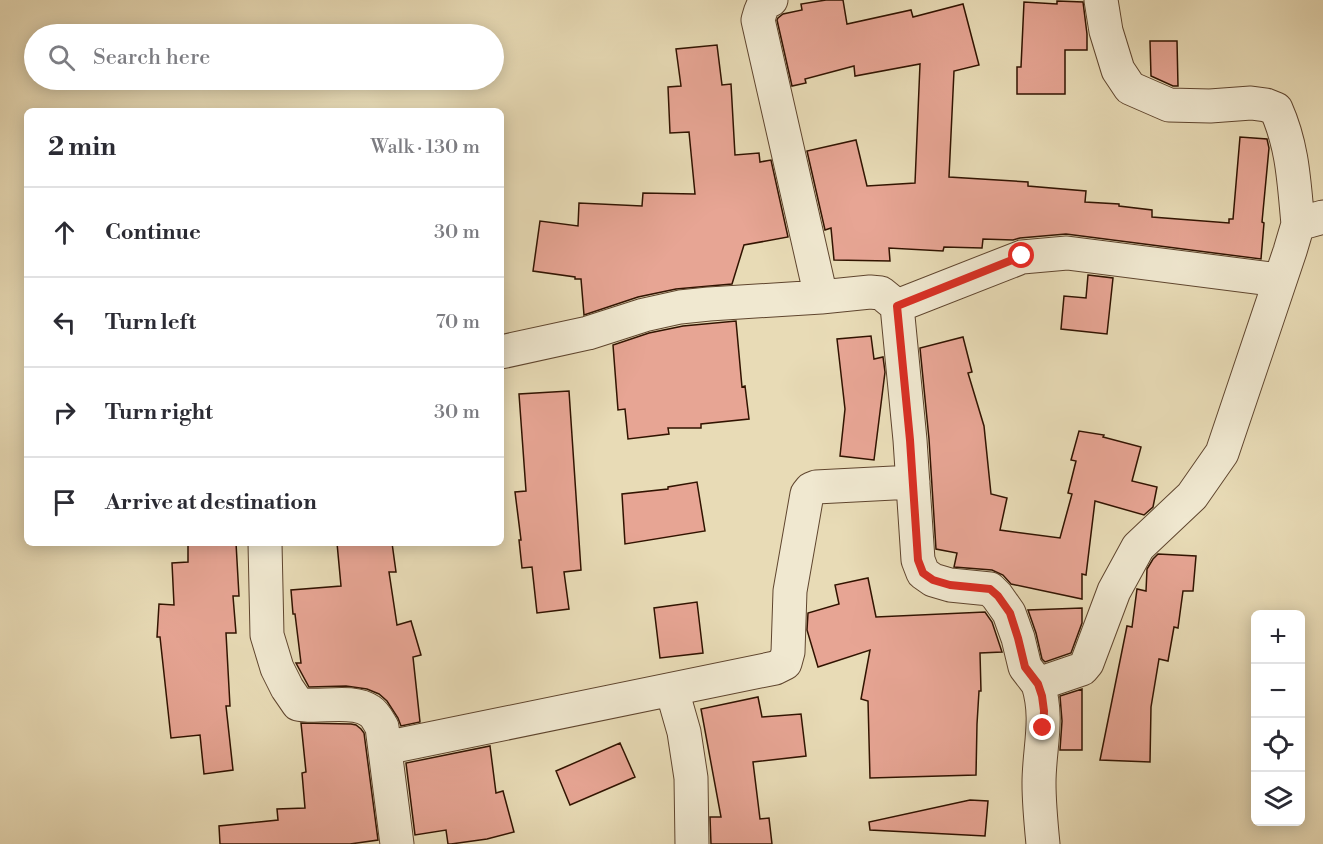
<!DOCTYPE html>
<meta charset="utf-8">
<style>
:root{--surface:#fff;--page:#f7f7f7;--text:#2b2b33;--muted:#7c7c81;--line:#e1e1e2}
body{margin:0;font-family:"Libre Bodoni",serif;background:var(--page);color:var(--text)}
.controls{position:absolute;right:18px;bottom:18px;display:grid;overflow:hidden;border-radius:9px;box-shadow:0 3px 15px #0003}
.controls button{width:54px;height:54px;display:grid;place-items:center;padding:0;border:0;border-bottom:2px solid var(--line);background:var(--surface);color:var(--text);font:30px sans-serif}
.stop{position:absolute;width:18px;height:18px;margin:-14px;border:4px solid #d93025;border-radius:50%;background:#fff}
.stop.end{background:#d93025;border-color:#fff;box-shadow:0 2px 6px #0008}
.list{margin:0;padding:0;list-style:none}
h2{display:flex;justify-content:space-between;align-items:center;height:78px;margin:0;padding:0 24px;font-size:26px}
h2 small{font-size:20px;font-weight:400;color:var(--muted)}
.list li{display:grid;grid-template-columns:39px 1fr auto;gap:18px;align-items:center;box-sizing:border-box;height:90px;padding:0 24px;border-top:2px solid var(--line)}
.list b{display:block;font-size:22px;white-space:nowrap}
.list em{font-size:20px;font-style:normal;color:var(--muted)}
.icon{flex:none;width:33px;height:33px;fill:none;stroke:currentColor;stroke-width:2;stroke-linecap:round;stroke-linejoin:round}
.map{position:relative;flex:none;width:1323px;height:844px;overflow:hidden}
.search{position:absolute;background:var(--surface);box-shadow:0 3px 15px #0003;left:24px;top:24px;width:480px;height:66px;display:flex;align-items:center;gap:15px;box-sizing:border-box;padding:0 21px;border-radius:33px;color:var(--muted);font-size:22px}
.panel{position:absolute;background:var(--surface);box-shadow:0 3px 15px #0003;left:24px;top:108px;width:480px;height:438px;border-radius:9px}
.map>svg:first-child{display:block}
</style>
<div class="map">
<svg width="1323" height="844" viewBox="0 0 1323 844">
<rect width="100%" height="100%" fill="#e8dbb6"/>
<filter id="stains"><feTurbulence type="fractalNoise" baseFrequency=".00333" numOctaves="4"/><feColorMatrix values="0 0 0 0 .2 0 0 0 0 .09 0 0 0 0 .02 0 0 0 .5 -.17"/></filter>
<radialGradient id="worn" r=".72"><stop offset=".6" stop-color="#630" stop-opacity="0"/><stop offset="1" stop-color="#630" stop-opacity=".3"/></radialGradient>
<path fill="#e7a594" stroke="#311300" stroke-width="1.5" d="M 826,0 L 843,0 L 847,24 L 911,10 L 913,17 L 963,4 L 979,65 L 954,71 L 949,177 L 1028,182 L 1028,186 L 1086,191 L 1085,202 L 1119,204 L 1119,206 L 1152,210 L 1152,217 L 1229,223 L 1229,219 L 1233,219 L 1240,137 L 1267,139 L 1269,148 L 1262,222 L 1264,223 L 1261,259 L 1066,234 L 1020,238 L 1013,240 L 983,239 L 982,248 L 944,247 L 943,251 L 889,248 L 890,261 L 834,260 L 831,228 L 825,230 L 807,151 L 856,140 L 867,186 L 915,183 L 920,64 L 855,76 L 854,66 L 805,79 L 806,83 L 792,86 L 777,20 L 778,18 L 783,14 L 802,10 L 801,4 Z
M 1057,1 L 1083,2 L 1087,34 L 1087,50 L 1065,50 L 1065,94 L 1017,94 L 1017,67 L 1021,67 L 1024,2 L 1057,4 Z
M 1150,41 L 1177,41 L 1178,86 L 1173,86 L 1151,76 Z
M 717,45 L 722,85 L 731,84 L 735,155 L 759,153 L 760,162 L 771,160 L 788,237 L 744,245 L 732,284 L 676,289 L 638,297 L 584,315 L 581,279 L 575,279 L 575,277 L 533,271 L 540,221 L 578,226 L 579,203 L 642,206 L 643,193 L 695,194 L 689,132 L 670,133 L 668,87 L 681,86 L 676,49 Z
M 1088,275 L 1113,278 L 1107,334 L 1061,329 L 1064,296 L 1086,298 Z
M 736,321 L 742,387 L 745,386 L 749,419 L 701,424 L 701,428 L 668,428 L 669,434 L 628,439 L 625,409 L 618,410 L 613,345 L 649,333 L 683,326 Z
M 871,336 L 874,359 L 883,357 L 885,372 L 874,460 L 840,456 L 845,409 L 837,339 Z
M 963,337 L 972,372 L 968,373 L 984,426 L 991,494 L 1007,498 L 1000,530 L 1060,538 L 1072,494 L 1068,493 L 1076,461 L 1071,460 L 1079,431 L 1104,435 L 1103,437 L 1141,447 L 1132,481 L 1157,487 L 1153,507 L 1144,515 L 1095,501 L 1086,575 L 1082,574 L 1082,599 L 1011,584 L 1003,575 L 992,570 L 954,567 L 957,553 L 936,549 L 929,439 L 920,348 Z
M 569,391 L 581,570 L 564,572 L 569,609 L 537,613 L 532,567 L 522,568 L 519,540 L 521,540 L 515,492 L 526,491 L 519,394 Z
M 697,482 L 705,531 L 625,544 L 622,494 L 668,489 L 668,487 Z
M 188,543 L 236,543 L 239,596 L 233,596 L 236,633 L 226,633 L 230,706 L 226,706 L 233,770 L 204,774 L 200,735 L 171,738 L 160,637 L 157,637 L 159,604 L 174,605 L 172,563 L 188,562 Z
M 337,543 L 392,543 L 396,572 L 389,572 L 397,625 L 411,621 L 421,655 L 413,657 L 420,722 L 401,726 L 398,718 L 387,701 L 379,694 L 367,689 L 346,686 L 309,687 L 296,663 L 301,663 L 295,614 L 293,614 L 291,590 L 341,586 Z
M 1158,554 L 1196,556 L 1193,591 L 1183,591 L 1178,628 L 1174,627 L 1168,661 L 1159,659 L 1151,707 L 1150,762 L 1100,760 L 1127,626 L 1132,627 L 1137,589 L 1146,591 L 1147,569 L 1153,559 Z
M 868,578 L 876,617 L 985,612 L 992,622 L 1002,652 L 980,653 L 981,691 L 979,691 L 977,724 L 976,775 L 870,778 L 868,701 L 861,699 L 870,650 L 818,667 L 807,630 L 808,613 L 839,604 L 835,585 Z
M 697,602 L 703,653 L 660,658 L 654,608 Z
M 1082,608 L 1082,623 L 1071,653 L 1045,662 L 1042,659 L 1036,633 L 1028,610 Z
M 1082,689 L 1082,750 L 1060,750 L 1062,721 L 1060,696 Z
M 758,697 L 762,717 L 801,714 L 806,756 L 753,762 L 760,819 L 769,818 L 772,844 L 711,844 L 710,817 L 721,817 L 701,709 Z
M 301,723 L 351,724 L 356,725 L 361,729 L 364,733 L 378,840 L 350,844 L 220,844 L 219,826 L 278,820 L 277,809 L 305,808 L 302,773 L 306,772 Z
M 620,743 L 635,777 L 570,805 L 556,771 Z
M 490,746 L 496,793 L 503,791 L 514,832 L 487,839 L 451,844 L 448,844 L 446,830 L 415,835 L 406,763 Z
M 970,800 L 988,801 L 985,836 L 870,830 L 869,822 Z"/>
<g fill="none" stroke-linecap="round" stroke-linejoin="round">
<defs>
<path id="minor" d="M 771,0 C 762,2 760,13 758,20 L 821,297
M 1101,0 L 1106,31 L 1118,70 L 1130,88 L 1169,105 L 1210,106 L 1251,103 L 1266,105 L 1276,109 C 1293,147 1294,183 1298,224
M 897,306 L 1022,257 L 1067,253 L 1279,280
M 501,352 L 588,333 L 644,315 L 680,307 L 709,304 L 821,297 L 870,292 L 881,293 L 897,306 L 910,440 L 918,560 L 923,573 L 933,580 L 950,585 L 990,589 L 997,596 L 1009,613 L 1018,638 L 1025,667 L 1038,684
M 265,543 L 267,635 L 277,668 L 287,688 L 298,704 C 317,709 352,698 370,711 C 375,714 379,722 382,727 L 397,844
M 672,690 L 684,732 L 691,778 L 692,844
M 385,748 L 775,668 L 785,663 L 788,652 L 790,591 L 807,494 L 811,489 L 816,487 L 913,482
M 1043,844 C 1041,824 1039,803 1039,783 C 1039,748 1049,719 1038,684 L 1082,669 L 1087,663 L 1114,591 L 1138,547 L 1192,496 L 1222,453 L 1290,251 L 1298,224 L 1323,217"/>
</defs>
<use href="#minor" stroke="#5f452e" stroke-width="35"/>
<use href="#minor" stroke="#f0e8d0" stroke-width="33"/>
</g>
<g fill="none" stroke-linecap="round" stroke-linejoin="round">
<path stroke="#d93025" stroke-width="8" d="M 1022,256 L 897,306 L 910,440 L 918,560 L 923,573 L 933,580 L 950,585 L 990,589 L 998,596 L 1010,613 L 1018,638 L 1025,667 L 1038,684 L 1042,696 L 1044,711 L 1043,728"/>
</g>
<rect width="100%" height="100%" filter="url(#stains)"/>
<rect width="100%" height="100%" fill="url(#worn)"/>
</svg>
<div class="controls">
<button>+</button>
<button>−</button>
<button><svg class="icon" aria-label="locate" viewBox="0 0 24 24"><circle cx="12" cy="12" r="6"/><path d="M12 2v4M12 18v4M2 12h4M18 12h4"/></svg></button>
<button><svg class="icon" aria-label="layers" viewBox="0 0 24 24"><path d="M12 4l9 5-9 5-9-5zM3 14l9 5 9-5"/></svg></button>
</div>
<div class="stop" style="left:1022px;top:256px"></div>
<div class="stop end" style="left:1043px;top:728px"></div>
<div class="search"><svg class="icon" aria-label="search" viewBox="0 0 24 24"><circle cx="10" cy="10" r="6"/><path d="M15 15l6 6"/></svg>Search here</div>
<section class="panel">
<h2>2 min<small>Walk · 130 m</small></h2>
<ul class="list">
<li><svg class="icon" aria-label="ahead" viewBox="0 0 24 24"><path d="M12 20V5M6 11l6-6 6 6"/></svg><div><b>Continue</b></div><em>30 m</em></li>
<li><svg class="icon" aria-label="left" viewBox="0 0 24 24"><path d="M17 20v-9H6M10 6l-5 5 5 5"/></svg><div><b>Turn left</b></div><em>70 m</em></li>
<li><svg class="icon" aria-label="right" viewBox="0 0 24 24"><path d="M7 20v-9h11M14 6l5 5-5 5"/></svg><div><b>Turn right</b></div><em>30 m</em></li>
<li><svg class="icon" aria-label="arrive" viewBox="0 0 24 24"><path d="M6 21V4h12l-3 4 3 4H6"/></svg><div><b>Arrive at destination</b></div></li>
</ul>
</section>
</div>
